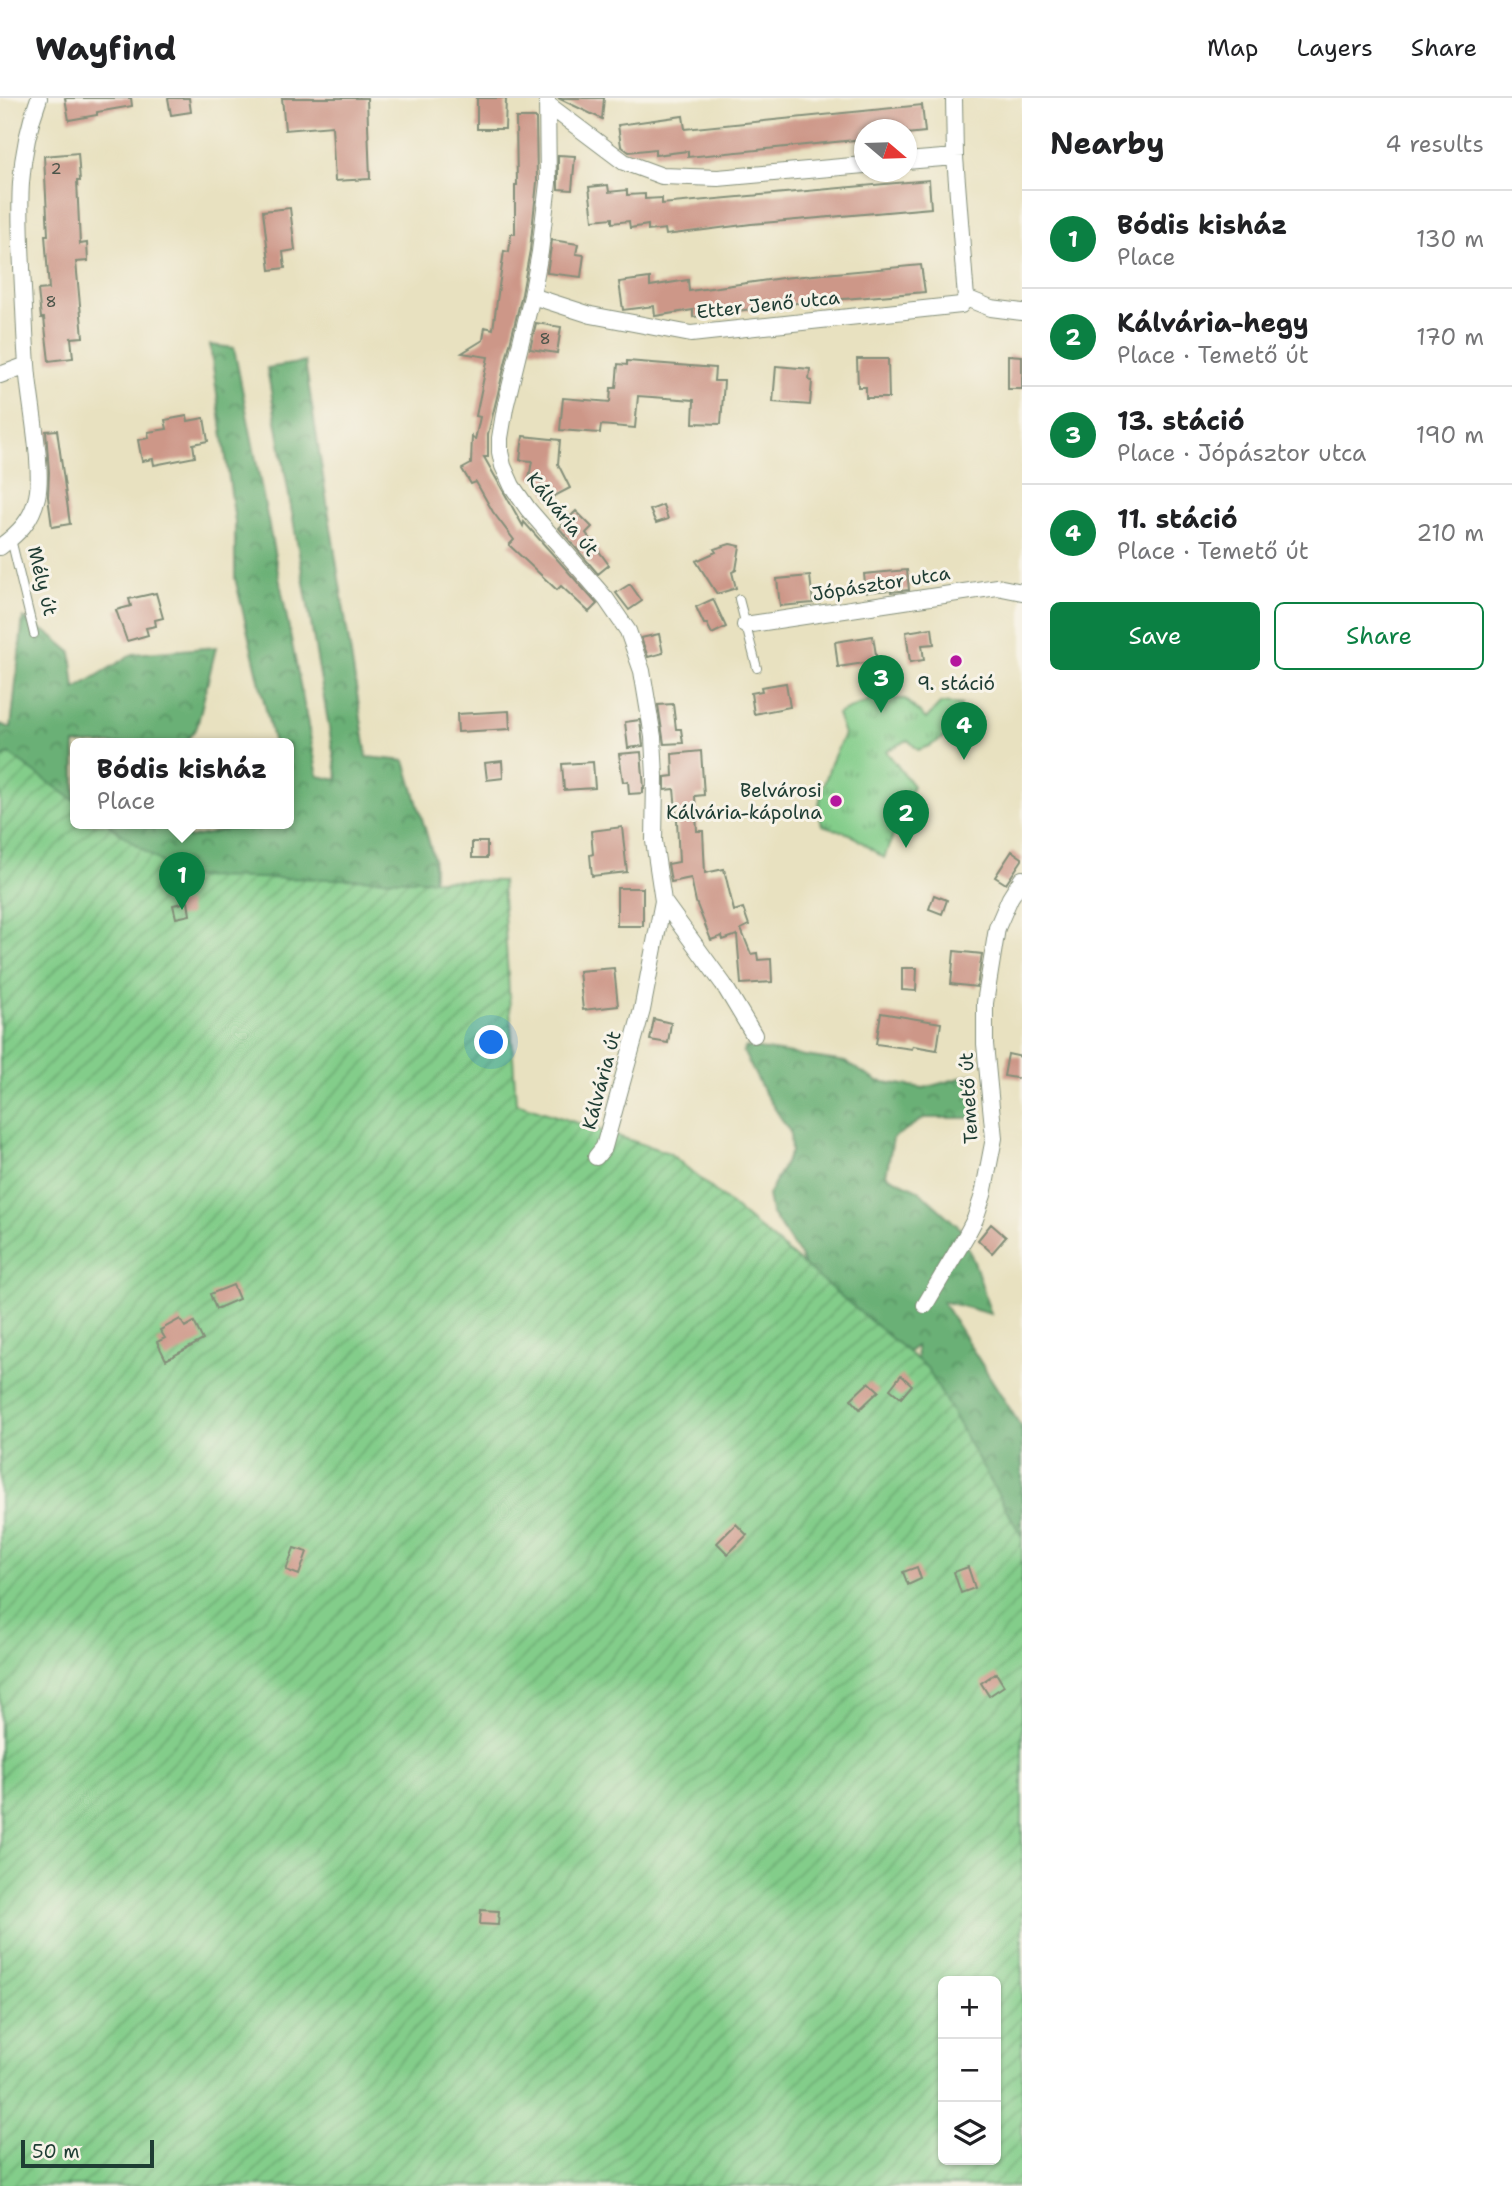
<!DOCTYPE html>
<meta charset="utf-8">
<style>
:root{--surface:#fff;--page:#f2f2f2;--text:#202124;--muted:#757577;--line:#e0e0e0;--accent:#0b8043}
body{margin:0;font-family:"Shantell Sans",sans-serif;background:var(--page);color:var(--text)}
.controls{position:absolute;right:21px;bottom:21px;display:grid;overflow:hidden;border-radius:10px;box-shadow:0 2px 5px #0004}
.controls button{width:63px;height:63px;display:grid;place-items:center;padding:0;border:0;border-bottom:2px solid var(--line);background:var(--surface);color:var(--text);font:35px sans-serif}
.compass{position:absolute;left:854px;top:21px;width:63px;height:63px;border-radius:50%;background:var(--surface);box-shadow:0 2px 5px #0004;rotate:109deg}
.scale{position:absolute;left:21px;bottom:18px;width:133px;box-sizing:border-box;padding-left:7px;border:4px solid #1f3d34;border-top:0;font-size:19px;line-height:24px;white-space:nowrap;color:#1f3d34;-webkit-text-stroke:5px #f7f3e8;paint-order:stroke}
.you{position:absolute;left:492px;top:945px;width:24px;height:24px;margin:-18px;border:5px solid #fff;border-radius:50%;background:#1a73e8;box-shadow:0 0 0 10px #1a73e833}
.badge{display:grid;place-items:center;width:46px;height:46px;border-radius:50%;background:var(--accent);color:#fff;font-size:23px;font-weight:700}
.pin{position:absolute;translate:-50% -58px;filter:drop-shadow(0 2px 4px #0008)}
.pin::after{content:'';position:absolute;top:37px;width:24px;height:21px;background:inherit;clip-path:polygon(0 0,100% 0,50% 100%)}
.popup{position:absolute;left:70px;top:640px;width:224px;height:91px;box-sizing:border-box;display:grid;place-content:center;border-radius:10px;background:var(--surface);filter:drop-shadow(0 2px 5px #0005);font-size:23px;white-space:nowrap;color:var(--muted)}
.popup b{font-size:26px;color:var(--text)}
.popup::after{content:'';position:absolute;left:50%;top:100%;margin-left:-14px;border:14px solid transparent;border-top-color:var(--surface)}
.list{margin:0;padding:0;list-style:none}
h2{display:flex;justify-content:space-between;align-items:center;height:91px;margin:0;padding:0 28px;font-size:30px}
h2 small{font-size:23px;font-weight:400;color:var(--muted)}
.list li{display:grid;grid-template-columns:46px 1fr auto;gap:21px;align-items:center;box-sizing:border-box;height:98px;padding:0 28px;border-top:2px solid var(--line)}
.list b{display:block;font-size:26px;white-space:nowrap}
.list p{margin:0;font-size:23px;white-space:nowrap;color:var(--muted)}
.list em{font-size:23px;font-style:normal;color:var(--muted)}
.actions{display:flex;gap:14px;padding:21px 28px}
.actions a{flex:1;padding:16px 0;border:2px solid var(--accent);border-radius:10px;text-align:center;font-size:24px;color:var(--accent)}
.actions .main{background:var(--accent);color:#fff}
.icon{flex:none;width:38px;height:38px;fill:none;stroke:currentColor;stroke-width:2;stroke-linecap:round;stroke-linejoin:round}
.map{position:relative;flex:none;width:1022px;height:2088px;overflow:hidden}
header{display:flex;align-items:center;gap:42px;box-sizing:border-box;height:98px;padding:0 35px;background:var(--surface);border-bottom:2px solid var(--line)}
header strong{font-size:33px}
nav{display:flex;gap:38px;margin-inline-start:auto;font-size:24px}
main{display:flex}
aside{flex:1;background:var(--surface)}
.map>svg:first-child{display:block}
</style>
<header>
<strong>Wayfind</strong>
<nav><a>Map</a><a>Layers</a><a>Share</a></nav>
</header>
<main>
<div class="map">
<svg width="1022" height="2088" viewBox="0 0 1022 2088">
<defs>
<pattern id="forest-crowns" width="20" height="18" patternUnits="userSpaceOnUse" patternTransform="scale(1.75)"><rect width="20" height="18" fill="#6ab076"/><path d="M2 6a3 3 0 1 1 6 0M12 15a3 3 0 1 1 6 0" fill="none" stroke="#579062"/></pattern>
<pattern id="park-tufts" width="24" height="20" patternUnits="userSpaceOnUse" patternTransform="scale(1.75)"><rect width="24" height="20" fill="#83cd8a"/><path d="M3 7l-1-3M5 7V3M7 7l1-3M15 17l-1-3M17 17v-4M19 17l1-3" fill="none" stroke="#6ba872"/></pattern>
<pattern id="garden-furrows" width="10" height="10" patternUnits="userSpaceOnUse" patternTransform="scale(1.75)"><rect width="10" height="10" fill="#83cd8a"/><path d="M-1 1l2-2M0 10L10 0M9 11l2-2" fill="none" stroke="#6ba872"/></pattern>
</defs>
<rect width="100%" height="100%" fill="#f7f3e8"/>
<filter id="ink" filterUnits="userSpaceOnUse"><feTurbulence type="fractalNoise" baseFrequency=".0143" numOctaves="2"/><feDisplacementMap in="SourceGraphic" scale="14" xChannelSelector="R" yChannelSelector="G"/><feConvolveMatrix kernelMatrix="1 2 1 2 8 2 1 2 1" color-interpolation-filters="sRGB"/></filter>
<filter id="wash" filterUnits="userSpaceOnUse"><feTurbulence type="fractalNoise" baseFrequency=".00686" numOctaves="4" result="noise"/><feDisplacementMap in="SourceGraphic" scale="28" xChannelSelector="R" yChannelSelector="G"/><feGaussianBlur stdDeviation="1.57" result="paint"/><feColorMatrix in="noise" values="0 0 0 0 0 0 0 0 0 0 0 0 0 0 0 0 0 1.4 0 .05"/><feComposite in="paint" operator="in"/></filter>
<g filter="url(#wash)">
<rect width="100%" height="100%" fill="#e8e1c0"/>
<path fill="url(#forest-crowns)" stroke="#447655" stroke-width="2" d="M 210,247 L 234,250 L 318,678 L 338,682 L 267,270 L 305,264 L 367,659 L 405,663 L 434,761 L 433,808 L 507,1053 L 826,1211 L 800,1158 L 771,1114 L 768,1097 L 791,1054 L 790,1034 L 764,994 L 743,953 L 746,949 L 845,964 L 877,983 L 924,990 L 974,976 L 980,1020 L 924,1020 L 893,1040 L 886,1077 L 918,1092 L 960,1130 L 976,1169 L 991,1216 L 942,1203 L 1022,1330 L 1022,1579 L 920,1301 L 916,1248 L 902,1259 L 114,2088 L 0,2088 L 0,626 L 11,630 L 23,520 L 52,538 L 71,554 L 75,591 L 133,556 L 216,549 L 197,629 L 184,646 L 75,646 L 75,726 L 185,726 L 188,740 L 253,726 L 289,726 L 289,719 L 291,718 L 289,708 L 289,646 L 274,646 L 235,480 L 235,423 Z"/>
<path fill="url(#park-tufts)" stroke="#51855f" stroke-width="2" d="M 875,600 L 905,601 L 926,621 L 941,605 L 961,607 L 959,631 L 929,648 L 918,652 L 908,642 L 886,653 L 913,688 L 884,760 L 850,736 L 822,727 L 818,712 L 822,692 L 831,665 L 844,636 L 837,616 Z"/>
<path fill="url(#garden-furrows)" stroke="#51855f" stroke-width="2" fill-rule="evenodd" d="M 9,656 L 75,703 L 75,726 L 107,726 L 182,779 L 502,783 L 516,1005 L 669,1055 L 927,1270 L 1022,1439 L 1022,2088 L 0,2088 L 0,660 ZM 943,1883 L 996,1883 L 996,2062 L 943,2062 Z"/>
<g id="blocks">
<path fill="#cd9788" d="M 65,0 L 131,0 L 132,8 L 97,14 L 97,17 L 69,22 Z
M 168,0 L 189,0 L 191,14 L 171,17 Z
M 282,0 L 367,0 L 370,81 L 335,83 L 332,28 L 285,32 Z
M 477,0 L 506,0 L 505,31 L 477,31 Z
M 558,0 L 604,0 L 602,21 Z
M 922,7 L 925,34 L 906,36 L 906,32 L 864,32 L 864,41 L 688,59 L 688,53 L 655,57 L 655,51 L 629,54 L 621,48 L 618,27 L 683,18 L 685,31 Z
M 516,20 L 536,20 L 537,84 L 530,152 L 522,196 L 488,336 L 488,359 L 484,359 L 523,428 L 524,424 L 597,506 L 589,514 L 561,488 L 557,492 L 509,447 L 514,442 L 493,414 L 476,384 L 471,386 L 462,371 L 471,366 L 472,338 L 475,342 L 480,319 L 476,318 L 488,259 L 462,255 L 483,242 L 485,229 L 493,231 L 504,153 L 509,154 L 511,136 L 515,136 L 515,87 L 517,87 Z
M 78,55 L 80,83 L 77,83 L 80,146 L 87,145 L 88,163 L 76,164 L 83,239 L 71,240 L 73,260 L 49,263 L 44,220 L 41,220 L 38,192 L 49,191 L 45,137 L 48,137 L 44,58 Z
M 558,57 L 575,58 L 572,92 L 558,91 Z
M 929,82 L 931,110 L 751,126 L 666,137 L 665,131 L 648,133 L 648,127 L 630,130 L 629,123 L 612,125 L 612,120 L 593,122 L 589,89 L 608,87 L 609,94 L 627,92 L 627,97 L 645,96 L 645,101 L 662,100 L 662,106 Z
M 290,110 L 295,152 L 283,154 L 285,170 L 270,172 L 263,113 Z
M 552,142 L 578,146 L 576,156 L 584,157 L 581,179 L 547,175 Z
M 921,167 L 925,194 L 797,205 L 693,219 L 693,212 L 655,218 L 654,208 L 623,212 L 619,184 L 650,180 L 650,188 L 688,182 L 689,193 L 782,180 Z
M 536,225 L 561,229 L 557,255 L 530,251 Z
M 1008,257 L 1022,258 L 1022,291 L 1008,291 Z
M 857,261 L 888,261 L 889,300 L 866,300 L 866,289 L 858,289 Z
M 627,263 L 715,270 L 714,283 L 724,283 L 721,326 L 693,325 L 694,302 L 638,298 L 635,330 L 601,327 L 600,335 L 560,332 L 563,300 L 610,304 L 611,290 L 616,290 L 618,266 L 627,267 Z
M 776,268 L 810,271 L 809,282 L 812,283 L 810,307 L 773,304 Z
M 187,318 L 188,323 L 204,320 L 208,343 L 193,346 L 195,359 L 154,367 L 153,361 L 142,363 L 138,342 L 149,340 L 148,334 L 167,331 L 165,322 Z
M 57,332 L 70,426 L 52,429 L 48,399 L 49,374 L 46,333 Z
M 523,338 L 560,342 L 558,366 L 570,390 L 549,401 L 539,381 L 529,380 L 532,363 L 520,362 Z
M 663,407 L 668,421 L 656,425 L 650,412 Z
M 576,413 L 592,429 L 586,435 L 609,467 L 598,476 L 559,430 Z
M 730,446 L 740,448 L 736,472 L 732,474 L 736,490 L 717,496 L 696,463 L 716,454 L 714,451 Z
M 907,472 L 909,492 L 891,494 L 891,492 L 866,494 L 864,476 Z
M 810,478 L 813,505 L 780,508 L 777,481 Z
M 630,486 L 642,503 L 629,512 L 616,495 Z
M 156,495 L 163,520 L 155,522 L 156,528 L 146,530 L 148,537 L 127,543 L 116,512 L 131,508 L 129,501 Z
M 713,501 L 726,529 L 712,536 L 707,526 L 704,526 L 696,509 Z
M 932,530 L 934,546 L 922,547 L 924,562 L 910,564 L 906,534 Z
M 659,536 L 663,555 L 648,559 L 641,540 Z
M 873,538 L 877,563 L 838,569 L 835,544 Z
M 786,585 L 790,609 L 754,616 L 751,595 L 762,593 L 761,589 Z
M 673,606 L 676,631 L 681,631 L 683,645 L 664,646 L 658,607 Z
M 509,613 L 510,631 L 458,634 L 457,616 Z
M 640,622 L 643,648 L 628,650 L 625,624 Z
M 701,653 L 704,697 L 695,698 L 697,733 L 703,733 L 705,775 L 724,771 L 734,813 L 743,810 L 749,827 L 741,831 L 751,856 L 757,855 L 758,862 L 771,861 L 772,884 L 741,886 L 737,837 L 723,842 L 722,838 L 711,842 L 696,804 L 691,780 L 671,784 L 668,766 L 679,764 L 677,722 L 674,691 L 665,692 L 665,679 L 673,678 L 672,656 Z
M 641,654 L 644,690 L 643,690 L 643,695 L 629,696 L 628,683 L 623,684 L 619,656 Z
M 502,663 L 503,680 L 487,682 L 485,665 Z
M 593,664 L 595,690 L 564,692 L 562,666 Z
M 622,729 L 627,774 L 592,778 L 590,757 L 593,756 L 591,733 Z
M 472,744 L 487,744 L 487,760 L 472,760 Z
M 1012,753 L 1022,760 L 1022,762 L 1006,786 L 995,779 Z
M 617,790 L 643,790 L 643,828 L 617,828 Z
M 934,797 L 947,802 L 942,816 L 929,811 Z
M 188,804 L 190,817 L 176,820 L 173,807 Z
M 954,853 L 982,856 L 977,889 L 951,886 Z
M 614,870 L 618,908 L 583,912 L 579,873 Z
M 902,870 L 917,870 L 916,893 L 902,892 Z
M 881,915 L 941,925 L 937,952 L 913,948 L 912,951 L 876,946 Z
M 654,921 L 671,925 L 668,945 L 650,942 Z
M 1008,956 L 1022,959 L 1022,981 L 1004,978 Z
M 991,1126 L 1006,1139 L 992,1155 L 978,1142 Z
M 233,1187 L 239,1201 L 216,1211 L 210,1196 Z
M 180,1221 L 185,1229 L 194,1224 L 203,1242 L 166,1262 L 157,1244 L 165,1240 L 160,1232 Z
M 901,1277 L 912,1287 L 901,1300 L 890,1291 Z
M 869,1284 L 879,1293 L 860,1311 L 851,1301 Z
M 736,1426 L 747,1437 L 728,1456 L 717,1445 Z
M 294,1450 L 307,1454 L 299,1477 L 286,1472 Z
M 917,1469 L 921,1481 L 908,1487 L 903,1474 Z
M 968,1469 L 975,1490 L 961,1495 L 954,1474 Z
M 996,1575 L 1004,1588 L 989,1598 L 981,1585 Z
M 481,1812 L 499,1813 L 498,1827 L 480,1826 Z"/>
</g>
</g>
<g filter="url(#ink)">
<use href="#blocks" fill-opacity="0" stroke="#848f7a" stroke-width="2"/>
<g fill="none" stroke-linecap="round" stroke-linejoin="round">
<defs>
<path id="service" d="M 11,441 L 34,536
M 739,501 L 757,570"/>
<path id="minor" d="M 547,0 L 548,85 L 540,154 L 532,198 L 505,310 L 500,340 L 500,354 L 503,368 L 512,388 L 528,411 L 606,501 L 628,533 L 642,573 L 653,639 L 655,679 L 654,743 L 663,803 L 642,912 L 604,1049 L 596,1059
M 547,6 L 624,64 L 662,78 L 718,80 L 864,67
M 906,63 L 955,59
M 532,198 L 591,217 L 691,236 L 961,207 L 966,200 L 955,59 L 954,0
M 966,200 L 991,210 L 1022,214
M 0,277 L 27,267
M 0,449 C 19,435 32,422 37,399 C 43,373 32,315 29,287 C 25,255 25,223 23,191 C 20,121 14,67 39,0
M 745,527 L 997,489 L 1022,494
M 663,803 L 724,887 L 754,937
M 925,1207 L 966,1138 L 975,1121 L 983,1097 L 994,1040 L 985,946 L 985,905 L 997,830 L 1010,800 L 1022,781"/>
</defs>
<use href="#service" stroke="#848f7a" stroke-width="10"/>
<use href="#minor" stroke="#848f7a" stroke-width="18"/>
<use href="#service" stroke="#fff" stroke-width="8"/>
<use href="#minor" stroke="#fff" stroke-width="16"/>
</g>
</g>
<g fill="#b5179e" stroke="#f7f3e8" stroke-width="2.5">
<circle cx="956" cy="563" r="7"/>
<circle cx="836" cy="703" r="7"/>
</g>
<g text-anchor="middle" stroke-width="6" stroke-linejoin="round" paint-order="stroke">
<g font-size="16" fill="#4a5449">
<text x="56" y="76">2</text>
<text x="51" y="209">8</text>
<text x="545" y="246">8</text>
</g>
<g font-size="19" fill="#1f3d34" stroke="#f7f3e8">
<text transform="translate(768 206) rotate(-6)" y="7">Etter Jenő utca</text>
<text transform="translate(563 416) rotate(51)" y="7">Kálvária út</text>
<text transform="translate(43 483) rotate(76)" y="7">Mély út</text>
<text transform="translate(881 485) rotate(-9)" y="7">Jópásztor utca</text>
<text transform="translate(601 982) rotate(-75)" y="7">Kálvária út</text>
<text transform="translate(968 1000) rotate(-93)" y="7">Temető út</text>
</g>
<g font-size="19" fill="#1f3d34" stroke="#f7f3e8">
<text x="956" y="592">9. stáció</text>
<text x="822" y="699" text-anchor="end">Belvárosi<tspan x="822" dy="22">Kálvária-kápolna</tspan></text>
</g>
</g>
</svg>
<div class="controls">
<button>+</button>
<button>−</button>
<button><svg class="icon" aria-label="layers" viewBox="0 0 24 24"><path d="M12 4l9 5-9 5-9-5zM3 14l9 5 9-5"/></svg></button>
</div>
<svg class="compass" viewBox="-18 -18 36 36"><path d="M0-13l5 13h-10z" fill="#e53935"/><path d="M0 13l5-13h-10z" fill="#757577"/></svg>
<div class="scale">50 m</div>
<div class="you"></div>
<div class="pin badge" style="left:182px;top:812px">1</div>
<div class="popup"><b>Bódis kisház</b>Place</div>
<div class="pin badge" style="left:906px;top:750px">2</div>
<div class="pin badge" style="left:881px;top:615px">3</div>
<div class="pin badge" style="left:964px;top:662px">4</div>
</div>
<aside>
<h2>Nearby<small>4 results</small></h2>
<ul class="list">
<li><span class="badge">1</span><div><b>Bódis kisház</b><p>Place</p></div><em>130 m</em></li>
<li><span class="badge">2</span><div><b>Kálvária-hegy</b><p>Place · Temető út</p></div><em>170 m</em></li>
<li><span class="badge">3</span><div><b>13. stáció</b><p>Place · Jópásztor utca</p></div><em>190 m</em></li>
<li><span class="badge">4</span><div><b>11. stáció</b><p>Place · Temető út</p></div><em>210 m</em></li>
</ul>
<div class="actions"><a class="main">Save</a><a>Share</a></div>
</aside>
</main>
